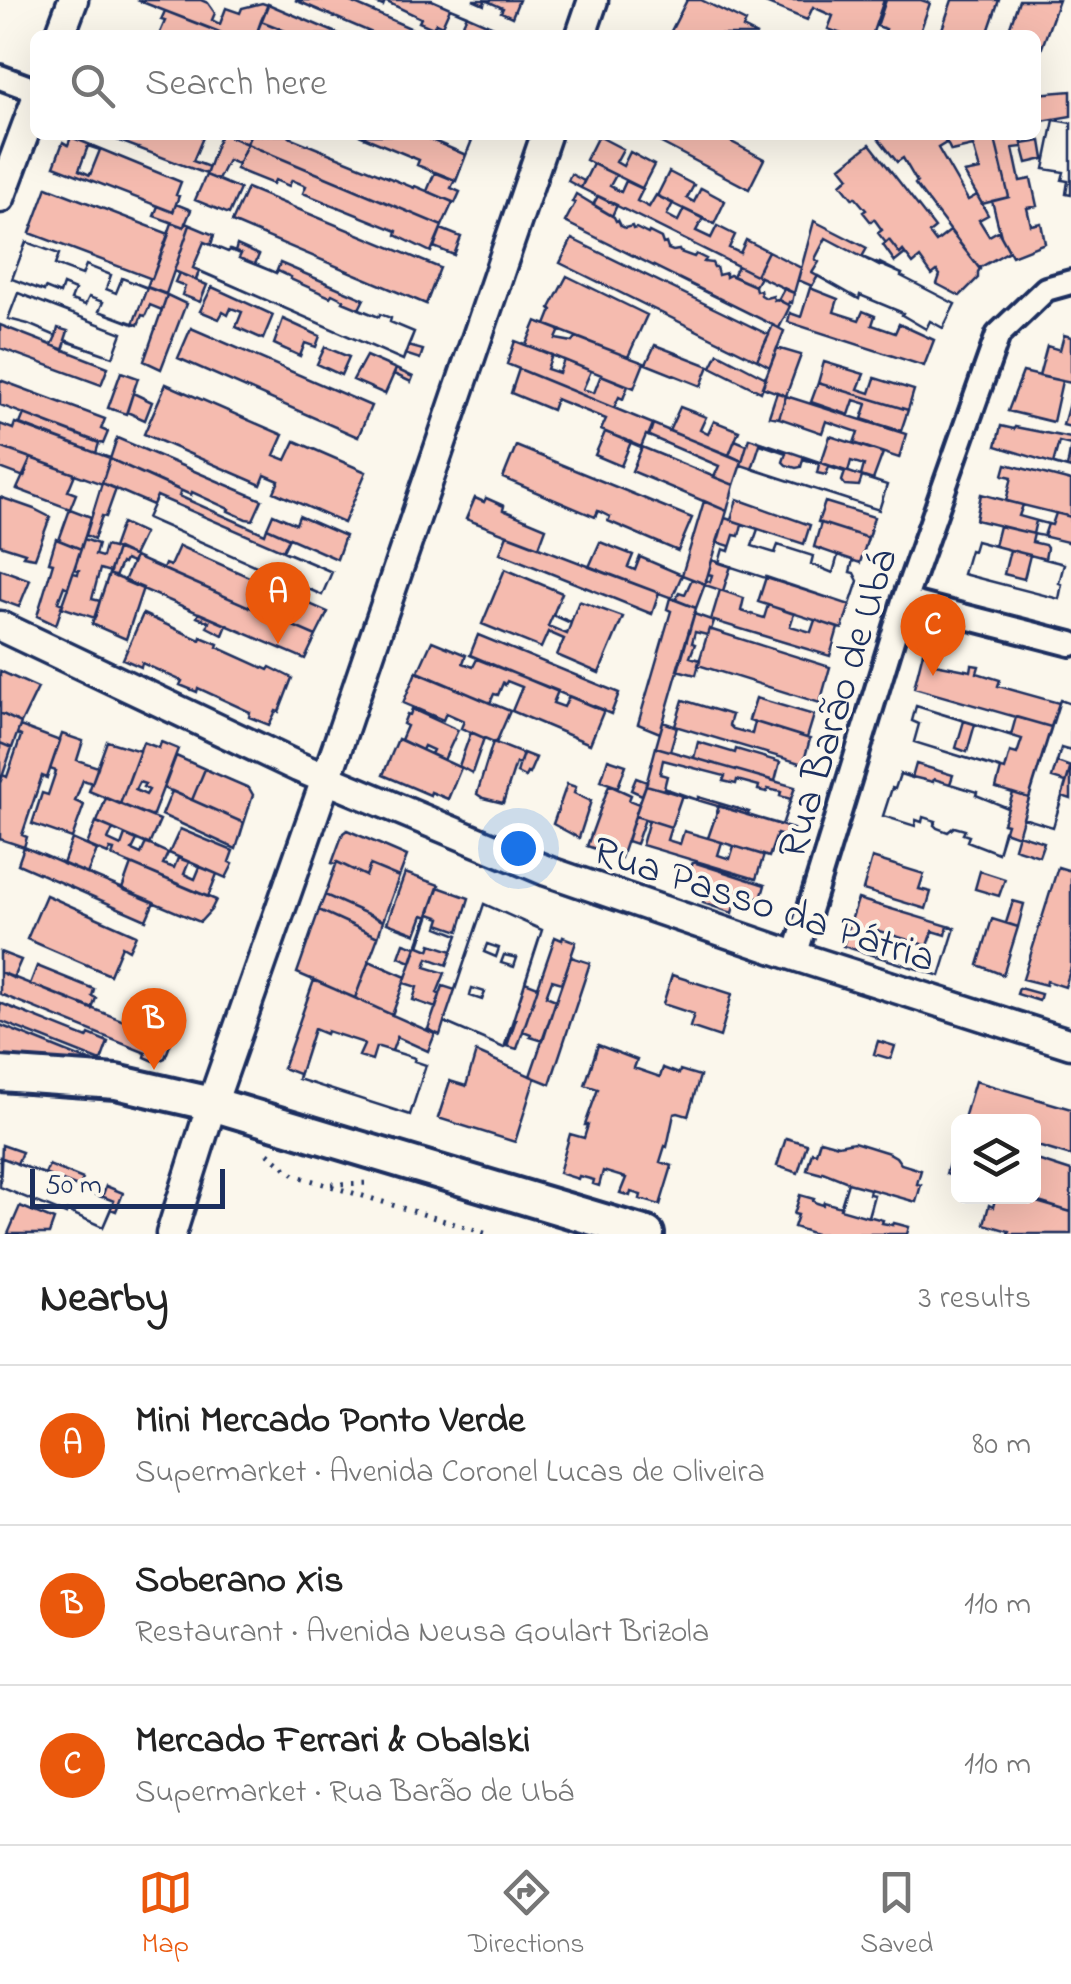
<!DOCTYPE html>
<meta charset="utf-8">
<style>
:root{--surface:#fff;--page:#f2f2f2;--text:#222;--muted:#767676;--line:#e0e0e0;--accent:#ea580c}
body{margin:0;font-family:"Indie Flower",sans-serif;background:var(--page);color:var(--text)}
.controls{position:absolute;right:30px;bottom:30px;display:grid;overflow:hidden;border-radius:15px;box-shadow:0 10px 40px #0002}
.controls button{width:90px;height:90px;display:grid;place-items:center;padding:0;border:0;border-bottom:2px solid var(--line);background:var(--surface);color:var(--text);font:50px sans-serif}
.scale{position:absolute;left:30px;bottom:25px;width:195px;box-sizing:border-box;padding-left:10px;border:5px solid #1b2f5e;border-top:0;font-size:28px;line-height:35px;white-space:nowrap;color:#1b2f5e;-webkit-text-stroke:8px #fbf7ec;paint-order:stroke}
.you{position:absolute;left:518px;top:848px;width:35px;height:35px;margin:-25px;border:8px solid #fff;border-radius:50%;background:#1a73e8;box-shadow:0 0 0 15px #1a73e833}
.badge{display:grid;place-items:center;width:65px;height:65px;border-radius:50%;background:var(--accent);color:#fff;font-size:32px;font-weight:700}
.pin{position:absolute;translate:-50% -82px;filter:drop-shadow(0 2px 5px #0008)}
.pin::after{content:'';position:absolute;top:52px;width:35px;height:30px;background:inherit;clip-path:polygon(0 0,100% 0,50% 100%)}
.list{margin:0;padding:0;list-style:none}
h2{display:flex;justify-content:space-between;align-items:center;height:130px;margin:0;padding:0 40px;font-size:42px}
h2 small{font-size:32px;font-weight:400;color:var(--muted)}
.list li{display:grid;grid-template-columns:65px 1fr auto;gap:30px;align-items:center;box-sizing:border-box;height:160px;padding:0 40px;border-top:2px solid var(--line)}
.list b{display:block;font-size:38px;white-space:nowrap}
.list p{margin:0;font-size:32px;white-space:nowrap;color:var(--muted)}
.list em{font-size:32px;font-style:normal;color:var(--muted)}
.icon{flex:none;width:55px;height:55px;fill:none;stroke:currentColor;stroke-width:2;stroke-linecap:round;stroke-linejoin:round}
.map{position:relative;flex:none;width:1071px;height:1234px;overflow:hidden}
.search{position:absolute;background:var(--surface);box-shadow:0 10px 40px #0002;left:30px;right:30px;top:30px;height:110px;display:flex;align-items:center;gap:25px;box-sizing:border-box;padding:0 35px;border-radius:15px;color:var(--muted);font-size:38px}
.sheet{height:610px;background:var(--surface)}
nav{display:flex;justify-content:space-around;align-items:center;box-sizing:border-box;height:140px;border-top:2px solid var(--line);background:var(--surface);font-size:28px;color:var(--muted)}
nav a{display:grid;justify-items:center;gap:5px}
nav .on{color:var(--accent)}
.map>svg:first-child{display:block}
</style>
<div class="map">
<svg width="1071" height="1234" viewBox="0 0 1071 1234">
<rect width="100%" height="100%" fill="#fbf7ec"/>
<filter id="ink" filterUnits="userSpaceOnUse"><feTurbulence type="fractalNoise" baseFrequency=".01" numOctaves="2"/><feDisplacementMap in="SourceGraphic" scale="20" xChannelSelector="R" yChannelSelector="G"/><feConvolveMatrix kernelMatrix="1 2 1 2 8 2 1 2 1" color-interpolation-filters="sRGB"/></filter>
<g filter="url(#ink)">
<path fill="#f5bbaf" stroke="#1b2f5e" stroke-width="2.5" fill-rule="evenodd" d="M 137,0 L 201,0 L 208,3 L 215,13 L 212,20 L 220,24 L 226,8 L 240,13 L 242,8 L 262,3 L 268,5 L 256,35 L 226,35 Z
M 295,0 L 346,0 L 426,35 L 377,35 Z
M 369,0 L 432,0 L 505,32 L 504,35 L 462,35 L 436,23 L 433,28 L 419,22 L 421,18 L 385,1 L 383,6 Z
M 473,0 L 519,0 L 512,17 L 501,12 L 503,8 L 485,0 L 484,5 Z
M 687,0 L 701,0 L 746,22 L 743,28 L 757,35 L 669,35 Z
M 758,0 L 884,0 L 872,35 L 844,35 L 828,29 L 833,16 L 813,7 L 807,20 Z
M 886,0 L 921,0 L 930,3 L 919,35 L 884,35 L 886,29 L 877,26 Z
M 952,0 L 999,0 L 987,35 L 940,35 Z
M 1019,0 L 1059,0 L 1036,64 L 1036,35 L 1007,35 Z
M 268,4 L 341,35 L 295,35 L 261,21 Z
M 450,8 L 467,15 L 458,34 L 442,26 Z
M 165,11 L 217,31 L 226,35 L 159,35 L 165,21 L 161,20 Z
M 261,21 L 279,28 L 276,35 L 256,35 Z
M 1071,91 L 1071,116 L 1036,122 L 1036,94 Z
M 1054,120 L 1071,123 L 1071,195 L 1066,194 L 1068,181 L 1062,180 L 1064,172 L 1044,169 Z
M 1054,120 L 1071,123 L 1071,195 L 1066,194 L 1068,181 L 1062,180 L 1064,172 L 1044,169 Z
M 104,135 L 204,135 L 193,161 L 209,167 L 206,174 Z
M 220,135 L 226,135 L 247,144 L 238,164 L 228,160 L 218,180 L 206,175 Z
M 226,135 L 250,135 L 247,144 Z
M 250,135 L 290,135 L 289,137 L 414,188 L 415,186 L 453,202 L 442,226 L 247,144 Z
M 359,135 L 420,135 L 466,155 L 456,181 L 417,165 L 419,160 Z
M 420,135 L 474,135 L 466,155 Z
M 420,135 L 474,135 L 466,155 Z
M 646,135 L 718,135 L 764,159 L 749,189 Z
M 886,135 L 941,135 L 946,143 L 938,148 L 968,200 L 977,195 L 988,215 L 979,220 L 989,236 L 998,231 L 1009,251 L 979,268 L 915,184 L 917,182 L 903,158 L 897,162 L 879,139 Z
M 943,135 L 994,135 L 1009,197 L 982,204 L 964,173 L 980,170 L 973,146 L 951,151 Z
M 994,135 L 1020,135 L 1023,147 L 1013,148 L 1020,181 L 1031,179 L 1037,206 L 1027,208 L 1031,225 L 1041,223 L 1045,243 L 1012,256 L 1001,236 L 992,201 L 1009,197 Z
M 598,136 L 623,149 L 616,162 L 623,166 L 630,152 L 654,165 L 642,188 L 586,160 Z
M 71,137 L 181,182 L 176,195 L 179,196 L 173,212 L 54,166 L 63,142 L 68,145 Z
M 1041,141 L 1044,159 L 1027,163 L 1022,144 Z
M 247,144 L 442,226 L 431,252 L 396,235 L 397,231 L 303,193 L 306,186 L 292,180 L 289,186 L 275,180 L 273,184 L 236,169 Z
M 870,144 L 935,228 L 929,233 L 936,242 L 950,231 L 980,269 L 978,272 L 978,278 L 960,296 L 937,284 L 940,275 L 937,271 L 932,275 L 920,258 L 913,264 L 903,251 L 900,254 L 889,240 L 886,243 L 878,233 L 882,230 L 874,219 L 871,222 L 863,212 L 866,210 L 855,197 L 853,199 L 841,184 L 849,177 L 841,167 Z
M 88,146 L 100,150 L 90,175 L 79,170 Z
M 593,164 L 616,175 L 610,186 L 621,192 L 626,181 L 643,189 L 637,201 L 649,207 L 656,195 L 673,203 L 667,215 L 678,221 L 684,209 L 703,218 L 696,231 L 711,238 L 717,226 L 735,235 L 729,248 L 740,253 L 746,240 L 768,251 L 756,275 L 581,188 Z
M 435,172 L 455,180 L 451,188 L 460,192 L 455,203 L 427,191 Z
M 669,172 L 694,185 L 687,198 L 694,202 L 701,188 L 725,201 L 714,224 L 657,196 Z
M 571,174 L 584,181 L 581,188 L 568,181 Z
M 206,175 L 240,189 L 229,214 L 195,200 Z
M 47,187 L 169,234 L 152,279 L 30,233 Z
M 247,188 L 440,268 L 426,304 L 232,222 Z
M 576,194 L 614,217 L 616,221 L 618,220 L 621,226 L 625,228 L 632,226 L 633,229 L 636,228 L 648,234 L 649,232 L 661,238 L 663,244 L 666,243 L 668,249 L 673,251 L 679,250 L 680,252 L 694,257 L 696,254 L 706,259 L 704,262 L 712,263 L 714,267 L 716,267 L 718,275 L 726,273 L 726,277 L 730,275 L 755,286 L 756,291 L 760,290 L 761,295 L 766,298 L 773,296 L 774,300 L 777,299 L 790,306 L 779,328 L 565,222 L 575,203 L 572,202 Z
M 598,196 L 617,205 L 612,216 L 593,205 Z
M 176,204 L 191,210 L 184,227 L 154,216 L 158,206 L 173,212 Z
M 814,221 L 867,248 L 862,257 L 902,274 L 901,276 L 955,304 L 943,328 L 930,321 L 926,329 L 902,315 L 903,313 L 860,295 L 859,299 L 818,276 L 812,286 L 798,280 Z
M 172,223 L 184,227 L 185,223 L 190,225 L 166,294 L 147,287 L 150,279 L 152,279 Z
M 190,225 L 214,235 L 211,245 L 228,252 L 230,250 L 235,252 L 237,245 L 259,255 L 255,264 L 276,273 L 280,263 L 364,299 L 359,309 L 379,317 L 380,314 L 391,318 L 390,322 L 414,332 L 408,346 L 423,350 L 420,359 L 405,354 L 403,360 L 199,271 L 196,280 L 174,271 Z
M 441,229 L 461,237 L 454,255 L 434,247 Z
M 826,238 L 879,266 L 880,263 L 902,274 L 901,276 L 955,304 L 943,328 L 930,321 L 926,329 L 902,315 L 903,313 L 860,295 L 859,299 L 812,273 L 819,262 L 815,259 Z
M 572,239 L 769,335 L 757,360 L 560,263 Z
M 889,240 L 900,254 L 903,251 L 905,254 L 895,262 L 883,245 Z
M 26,242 L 59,254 L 55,265 L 82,275 L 86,265 L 111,275 L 106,289 L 116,293 L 122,278 L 147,288 L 133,324 L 99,311 L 103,302 L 89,297 L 85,305 L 71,300 L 75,290 L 63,285 L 60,294 L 45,288 L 44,291 L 12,279 Z
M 26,242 L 59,254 L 55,265 L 82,275 L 86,265 L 111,275 L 106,289 L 116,293 L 122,278 L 167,295 L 162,310 L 150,305 L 145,316 L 142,315 L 138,325 L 99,311 L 103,302 L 89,297 L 85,305 L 71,300 L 75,290 L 63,285 L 60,294 L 45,288 L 44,291 L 12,279 Z
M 204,242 L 228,252 L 230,250 L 241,254 L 239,258 L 276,273 L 278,271 L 291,277 L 290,279 L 330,297 L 332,294 L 344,300 L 343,302 L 379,317 L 380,314 L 391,318 L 390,322 L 414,332 L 403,360 L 193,268 Z
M 768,251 L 801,268 L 794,293 L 756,275 Z
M 738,266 L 760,277 L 755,286 L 733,276 Z
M 179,273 L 207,285 L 200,302 L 182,295 L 185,286 L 175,282 Z
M 567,276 L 647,315 L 628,357 L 546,325 L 552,310 L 550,308 Z
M 212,287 L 273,315 L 263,339 L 236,327 L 242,312 L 231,308 L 228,315 L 223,312 L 219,319 L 200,311 Z
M 810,288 L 838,299 L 834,312 L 859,320 L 863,311 L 875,316 L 872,325 L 895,333 L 899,324 L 934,340 L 924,366 L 788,322 L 790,313 L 801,317 Z
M 784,289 L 794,293 L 792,303 L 789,302 L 788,305 L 778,300 Z
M 18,293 L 122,333 L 113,357 L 66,341 L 63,350 L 52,345 L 56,336 L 28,324 L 8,319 Z
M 18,293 L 122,333 L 113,357 L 65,340 L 68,331 L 58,328 L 56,336 L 28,324 L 8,319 Z
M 167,295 L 186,304 L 161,369 L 144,361 Z
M 283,319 L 320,336 L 316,347 L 305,343 L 300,356 L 274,344 Z
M 536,321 L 560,330 L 556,339 L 573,342 L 576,337 L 644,363 L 634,388 L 526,345 Z
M 0,325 L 108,367 L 101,385 L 0,348 Z
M 773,325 L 784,331 L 770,367 L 757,360 Z
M 191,328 L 371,406 L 358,437 L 178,358 Z
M 1064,335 L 1071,337 L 1071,383 L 1039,376 L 1047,346 L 1060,350 Z
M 515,341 L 552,355 L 547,369 L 559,373 L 564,360 L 591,371 L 583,389 L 594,393 L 601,375 L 628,386 L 623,399 L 619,397 L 614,408 L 507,364 Z
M 655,345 L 709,366 L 701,386 L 646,364 Z
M 325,347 L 349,357 L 341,375 L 317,364 Z
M 777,348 L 801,355 L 786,396 L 762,387 Z
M 718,353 L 766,378 L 761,392 L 711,367 Z
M 366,356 L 396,369 L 385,394 L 353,380 Z
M 824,362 L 864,374 L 858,389 L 870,393 L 875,378 L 914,390 L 908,410 L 818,383 Z
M 396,369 L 413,377 L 411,382 L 394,374 Z
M 519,369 L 653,424 L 648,436 L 646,435 L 641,447 L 601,430 L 606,419 L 556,399 L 552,410 L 511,393 Z
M 121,372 L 138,378 L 126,414 L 108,408 Z
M 1023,372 L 1062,381 L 1053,422 L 1008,411 Z
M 0,380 L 105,419 L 101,429 L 108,432 L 103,444 L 0,405 Z
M 818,383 L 908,410 L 901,431 L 862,419 L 867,404 L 854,400 L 849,415 L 811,402 Z
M 166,384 L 283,435 L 274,455 L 286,460 L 295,441 L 366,472 L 344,523 L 274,492 L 279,481 L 265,475 L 261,485 L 144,434 Z
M 777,392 L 786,396 L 779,418 L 769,416 Z
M 133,393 L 152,402 L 145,420 L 127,412 Z
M 786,396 L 906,434 L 899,458 L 854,443 L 858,432 L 826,421 L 822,433 L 779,418 Z
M 1071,396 L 1071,427 L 1063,425 Z
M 680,407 L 706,417 L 700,430 L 708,434 L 714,421 L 739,431 L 729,455 L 669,431 Z
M 24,414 L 99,443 L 96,453 L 20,424 Z
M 15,423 L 110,458 L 102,484 L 0,447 L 0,424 L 13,429 Z
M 653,424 L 742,461 L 734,485 L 714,477 L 719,466 L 649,436 Z
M 1001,426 L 1014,429 L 1015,427 L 1071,438 L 1071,469 L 996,446 Z
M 605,432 L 631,442 L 621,466 L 595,455 Z
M 830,436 L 883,453 L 873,480 L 861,476 L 864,465 L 851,461 L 848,472 L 821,463 Z
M 117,438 L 262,500 L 253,520 L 246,519 L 228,511 L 229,509 L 192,492 L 191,495 L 110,459 Z
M 749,438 L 887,485 L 879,510 L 741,465 Z
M 735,440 L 747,445 L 742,461 L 729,455 Z
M 1059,442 L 1071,445 L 1067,468 L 1053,464 Z
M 760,444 L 786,453 L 783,462 L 786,465 L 796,468 L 801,467 L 803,459 L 819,464 L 817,473 L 826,475 L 829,467 L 845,472 L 842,481 L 845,485 L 859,486 L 862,477 L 887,485 L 879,510 L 752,469 Z
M 516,446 L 692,518 L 678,551 L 608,521 L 610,517 L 598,511 L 595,517 L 503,478 Z
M 0,447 L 31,458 L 24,477 L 0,468 Z
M 642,447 L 734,485 L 727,511 L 632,471 Z
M 31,458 L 75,474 L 68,491 L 76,494 L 70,509 L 17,489 Z
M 110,459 L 181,491 L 179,496 L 265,534 L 267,528 L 289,538 L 283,551 L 332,572 L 322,595 L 147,518 L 153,505 L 102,483 Z
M 1006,464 L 1071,481 L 1071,517 L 1006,501 L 1012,477 L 1003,475 Z
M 102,483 L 116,489 L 106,517 L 102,516 L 94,539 L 86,535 Z
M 981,494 L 1023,505 L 1019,516 L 1048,524 L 1052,525 L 1056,513 L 1071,517 L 1071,543 L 976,520 Z
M 157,496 L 332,572 L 322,595 L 147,518 Z
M 0,497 L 34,509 L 50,517 L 35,558 L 23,556 L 25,553 L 0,545 Z
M 475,498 L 484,502 L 486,498 L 504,506 L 503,510 L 546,528 L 539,547 L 466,519 Z
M 737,499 L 810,525 L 804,544 L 731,520 Z
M 704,501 L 727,511 L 705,584 L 682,575 Z
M 825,502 L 874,517 L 868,538 L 818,522 Z
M 70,509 L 91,517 L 81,549 L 59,540 Z
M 273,514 L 296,524 L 299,516 L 345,536 L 337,559 L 267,528 Z
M 725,518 L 758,529 L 752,546 L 775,553 L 778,545 L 813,556 L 811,564 L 833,573 L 838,555 L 853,560 L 850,572 L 854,573 L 858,581 L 850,605 L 719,563 L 723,549 L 729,551 L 730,546 L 717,542 Z
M 1036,521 L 1048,524 L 1044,536 L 1033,534 Z
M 122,523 L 144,533 L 133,556 L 113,548 Z
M 821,523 L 868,538 L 860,563 L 814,547 Z
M 742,524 L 758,529 L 752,546 L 775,553 L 778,545 L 813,556 L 811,564 L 833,573 L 838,555 L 853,560 L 850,572 L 854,573 L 858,581 L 850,605 L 719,563 L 723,549 L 729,551 L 734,535 L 739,536 Z
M 999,526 L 1034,534 L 1032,542 L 1045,545 L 1047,548 L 1045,559 L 1064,564 L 1059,583 L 1062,584 L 1059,599 L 963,574 L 970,550 L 973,551 L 976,541 L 994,546 Z
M 507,535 L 659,593 L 652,614 L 500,553 Z
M 56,539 L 81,549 L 68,588 L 64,586 L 58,602 L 63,604 L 56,625 L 37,616 L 53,563 L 49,562 Z
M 84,539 L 98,544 L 95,555 L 102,557 L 105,546 L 117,549 L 110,572 L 100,569 L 92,599 L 100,601 L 95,618 L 61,607 L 73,573 L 78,574 L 79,570 L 74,569 Z
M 976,541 L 1064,564 L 1059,583 L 1062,584 L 1059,599 L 963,574 L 970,550 L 973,551 Z
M 600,542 L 633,555 L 628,567 L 635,570 L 640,557 L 682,575 L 672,598 L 589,567 Z
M 179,546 L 328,612 L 316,636 L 163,569 L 165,564 L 170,566 Z
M 117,549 L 135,557 L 132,563 L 125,560 L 123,564 L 121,563 L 115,577 L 109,574 Z
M 1010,550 L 1030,555 L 1024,579 L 1004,574 Z
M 135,557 L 316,636 L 305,659 L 124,581 Z
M 712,560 L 731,566 L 723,591 L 705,585 L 706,580 L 710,582 L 712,575 L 708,574 Z
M 0,569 L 30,580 L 19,607 L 0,600 Z
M 505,569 L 562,593 L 553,615 L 571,622 L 579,601 L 623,617 L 599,673 L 557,655 L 564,639 L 548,632 L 541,648 L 482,624 Z
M 109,574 L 143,588 L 126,639 L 92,624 Z
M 766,577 L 850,605 L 842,629 L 758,602 Z
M 692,579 L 705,584 L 696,608 L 676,600 L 679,592 L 685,594 Z
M 720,590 L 744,598 L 741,611 L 764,618 L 768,605 L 794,614 L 790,626 L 811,632 L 815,620 L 838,628 L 830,656 L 711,620 Z
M 670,598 L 696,608 L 660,733 L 638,724 L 671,611 L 667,609 Z
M 199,613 L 227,625 L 223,635 L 207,627 L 209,622 L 197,617 Z
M 143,614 L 200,640 L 201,637 L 218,644 L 217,647 L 268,670 L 270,667 L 292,678 L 279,712 L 276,711 L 269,725 L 249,717 L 250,712 L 198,688 L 197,692 L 180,685 L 182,681 L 142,663 L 141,667 L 123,659 Z
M 694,614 L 714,621 L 711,630 L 709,629 L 707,635 L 695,632 L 692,643 L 695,644 L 690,657 L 700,660 L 696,675 L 677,670 Z
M 553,615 L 571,623 L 567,634 L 548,626 Z
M 709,629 L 830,667 L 820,703 L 698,665 Z
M 478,635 L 619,693 L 611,714 L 470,655 Z
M 432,641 L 466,655 L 463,663 L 473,667 L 477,659 L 558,691 L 553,703 L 564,707 L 569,696 L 604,710 L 590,744 L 512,711 L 522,687 L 507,681 L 505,685 L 503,683 L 498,695 L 494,694 L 490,703 L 418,672 Z
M 923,652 L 937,656 L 935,664 L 971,671 L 972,665 L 979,666 L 977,673 L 1000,680 L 998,686 L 1059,703 L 1051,727 L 914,688 Z
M 0,671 L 38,688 L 21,723 L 0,713 Z
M 416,672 L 510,711 L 496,743 L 461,728 L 464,721 L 446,713 L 443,720 L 403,703 Z
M 756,698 L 814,715 L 807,738 L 749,720 Z
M 683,700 L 732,715 L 729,725 L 733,729 L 752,734 L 755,722 L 810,739 L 803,764 L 675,726 Z
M 1060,700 L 1071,704 L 1071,751 L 1061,748 L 1057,762 L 1071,767 L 1053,827 L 1023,818 Z
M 1060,700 L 1071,704 L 1071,751 L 1061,748 L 1052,778 L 1066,782 L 1053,827 L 1023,818 Z
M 916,706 L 1022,739 L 1017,754 L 1010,752 L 1005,770 L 914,742 L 919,724 L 912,721 Z
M 916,706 L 1011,735 L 1016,717 L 1051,727 L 1029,798 L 996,788 L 1001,769 L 914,742 L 919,724 L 912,721 Z
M 412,709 L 458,730 L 444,760 L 431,754 L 433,750 L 424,746 L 422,750 L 401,740 L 407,726 L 403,724 L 407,714 L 410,715 Z
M 0,713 L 21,723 L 12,748 L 0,743 Z
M 964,721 L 975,724 L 967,752 L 956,748 Z
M 663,722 L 677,727 L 670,751 L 656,747 Z
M 20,726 L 60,741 L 47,778 L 42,776 L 22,835 L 27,837 L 24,847 L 0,839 L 0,783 L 3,775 L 7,777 L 21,736 L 17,734 Z
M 471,732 L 484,738 L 472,773 L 459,766 Z
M 62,734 L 83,741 L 77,760 L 98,767 L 92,783 L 83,780 L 75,801 L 84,805 L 72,838 L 32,824 L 42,793 L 48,795 L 56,771 L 50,769 Z
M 398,739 L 461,768 L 448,799 L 431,792 L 430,795 L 383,775 Z
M 107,741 L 140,751 L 120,804 L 89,791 Z
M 143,742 L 159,748 L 161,742 L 178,749 L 152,817 L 120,804 ZM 139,782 L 145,784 L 143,787 L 149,790 L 146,795 L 135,790 Z
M 493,742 L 523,754 L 519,764 L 516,763 L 503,803 L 483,798 L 477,794 Z
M 698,742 L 735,753 L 736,749 L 780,762 L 775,781 L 694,758 Z
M 0,743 L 12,748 L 0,783 Z
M 656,747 L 795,787 L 782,825 L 646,785 Z
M 523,753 L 536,758 L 529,774 L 527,773 L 525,777 L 517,773 Z
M 176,756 L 205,769 L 192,800 L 164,788 Z
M 608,759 L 626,765 L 618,787 L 601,781 Z
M 663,760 L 725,776 L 723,781 L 736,784 L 737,780 L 759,786 L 758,790 L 767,792 L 768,789 L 781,792 L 780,796 L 791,799 L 782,825 L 747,815 L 749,812 L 698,797 L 698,800 L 664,788 L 667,776 L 660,774 Z
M 916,764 L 953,775 L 950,784 L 977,792 L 976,795 L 1008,808 L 1013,793 L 1029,798 L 1018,836 L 1004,831 L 998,853 L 967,841 L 969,836 L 963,834 L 965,830 L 954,827 L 948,832 L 937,828 L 934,825 L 936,821 L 923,817 L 922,822 L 916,820 L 915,826 L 883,816 L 892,788 L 895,789 L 900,774 L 912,778 Z
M 1071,766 L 1071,799 L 1062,796 Z
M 205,769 L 249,788 L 253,795 L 244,823 L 192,800 Z
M 900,774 L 933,782 L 934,779 L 977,792 L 976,795 L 1008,808 L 1003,823 L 1007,824 L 998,853 L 967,841 L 969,836 L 963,834 L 965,830 L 954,827 L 948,832 L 937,828 L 934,825 L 936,821 L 923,817 L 922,822 L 916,820 L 915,826 L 883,816 L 892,788 L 895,789 Z
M 636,778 L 647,782 L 642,795 L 631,790 Z
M 567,784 L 576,787 L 574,793 L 591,801 L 579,838 L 553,824 Z
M 609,785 L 631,795 L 629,800 L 639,804 L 621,858 L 587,846 Z
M 646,785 L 682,795 L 671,827 L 635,816 Z
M 172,791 L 244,823 L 236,849 L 162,815 Z
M 106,798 L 160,820 L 149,845 L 97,822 Z
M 719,806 L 793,829 L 790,838 L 777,834 L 769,857 L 708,838 Z
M 635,816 L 645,819 L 636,844 L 627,841 Z
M 649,820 L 671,827 L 667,840 L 680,844 L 684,831 L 722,842 L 718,855 L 730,859 L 734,846 L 764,855 L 756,879 L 642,845 Z
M 96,822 L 113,829 L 108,840 L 121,846 L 125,835 L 137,840 L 132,850 L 141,854 L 146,843 L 168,853 L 163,864 L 174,868 L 178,858 L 189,862 L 184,874 L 195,879 L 200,867 L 217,874 L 208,897 L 112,856 L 114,850 L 110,849 L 108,854 L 87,845 Z
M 180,829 L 233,851 L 229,862 L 233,864 L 226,878 L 169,853 Z
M 347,830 L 407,856 L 399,877 L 370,865 L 366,876 L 337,862 L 336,864 L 332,863 L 343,833 Z
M 1018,834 L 1044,842 L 1039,856 L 1014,848 Z
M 72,839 L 97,850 L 87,874 L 63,864 Z
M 24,847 L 154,902 L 146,920 L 18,864 Z
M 872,858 L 924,874 L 919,889 L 931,892 L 926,909 L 863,890 Z
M 337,862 L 366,876 L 370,865 L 399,877 L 383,921 L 325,895 Z
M 693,862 L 765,885 L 761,899 L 749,895 L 746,906 L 735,903 L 732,913 L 703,903 L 706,892 L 696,889 L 699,881 L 688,877 Z
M 131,864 L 216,900 L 211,910 L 200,922 L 122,889 Z
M 1058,867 L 1071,871 L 1071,967 L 1065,987 L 1047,981 L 1046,985 L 1023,979 Z
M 980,871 L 1005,879 L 999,896 L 975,889 Z
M 405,873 L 439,885 L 428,917 L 423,915 L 416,934 L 387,923 Z
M 438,887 L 469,898 L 459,931 L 439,924 L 438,927 L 458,935 L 447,965 L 428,958 L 425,967 L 445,973 L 437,993 L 440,995 L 436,1008 L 413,1000 L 417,987 L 404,983 Z
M 46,895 L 136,935 L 129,950 L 122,946 L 110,975 L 27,939 Z
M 325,895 L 383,921 L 378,937 L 319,910 Z
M 858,899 L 955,928 L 940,976 L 843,946 Z
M 1013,901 L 1024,904 L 1018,927 L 1006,923 Z
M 484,904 L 542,930 L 525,982 L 538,987 L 517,1049 L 507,1046 L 516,1019 L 514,1018 L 504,1048 L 444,1022 L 440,1035 L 428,1029 L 443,986 L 455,990 ZM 487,944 L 499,948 L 496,957 L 484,952 ZM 504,955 L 517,958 L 514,967 L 501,963 ZM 472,988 L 485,992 L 482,1000 L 470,996 Z
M 484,904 L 542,930 L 504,1048 L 444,1022 ZM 487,944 L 499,948 L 496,957 L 484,952 ZM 504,955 L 517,958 L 514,967 L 501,963 ZM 472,988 L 485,992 L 482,1000 L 470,996 Z
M 319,910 L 378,937 L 355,998 L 297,973 Z
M 430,914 L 441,918 L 438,927 L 458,935 L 452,951 L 431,944 L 429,950 L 419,946 Z
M 992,919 L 1018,927 L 1003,975 L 978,965 Z
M 948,926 L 955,928 L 940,976 L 869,954 L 876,930 L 928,946 L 933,931 L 946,935 Z
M 555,937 L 562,940 L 563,937 L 576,942 L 562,983 L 552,980 L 546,996 L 556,1000 L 543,1041 L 530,1037 L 531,1034 L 523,1031 Z
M 404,943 L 416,947 L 411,962 L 399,957 Z
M 0,952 L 21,960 L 13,978 L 0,972 Z
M 571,957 L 590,963 L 550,1084 L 530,1076 Z
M 369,961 L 406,977 L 392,1015 L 355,998 Z
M 37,966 L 94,989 L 92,996 L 96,998 L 92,1009 L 30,984 Z
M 0,972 L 172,1040 L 165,1058 L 156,1062 L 145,1057 L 146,1053 L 0,994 Z
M 672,975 L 732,994 L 720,1037 L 690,1027 L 694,1014 L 663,1004 Z
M 314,980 L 435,1034 L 428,1051 L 397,1037 L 392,1051 L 415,1058 L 414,1061 L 426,1065 L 410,1115 L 298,1079 L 299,1074 L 283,1068 Z
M 1019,988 L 1041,994 L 1039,1001 L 1017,994 Z
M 0,1003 L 87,1038 L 89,1034 L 108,1042 L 101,1061 L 0,1021 Z
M 0,1025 L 99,1065 L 0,1057 Z
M 314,1029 L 326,1034 L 327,1031 L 361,1042 L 364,1045 L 359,1056 L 372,1060 L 376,1047 L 379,1047 L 415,1058 L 414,1061 L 426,1065 L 410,1115 L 298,1079 Z
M 878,1041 L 895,1046 L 891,1059 L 874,1054 Z
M 598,1045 L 637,1060 L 634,1068 L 660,1077 L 663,1068 L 679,1074 L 680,1070 L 700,1076 L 688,1116 L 678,1113 L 674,1114 L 667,1147 L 665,1146 L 660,1162 L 672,1166 L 660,1205 L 640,1199 L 641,1195 L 631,1192 L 630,1196 L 620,1193 L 626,1178 L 603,1171 L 599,1186 L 593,1184 L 594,1180 L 579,1176 L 578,1179 L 559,1173 L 570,1134 L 584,1138 L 588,1125 L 585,1125 L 598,1089 L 585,1085 Z
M 476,1052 L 535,1078 L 515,1142 L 438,1118 L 450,1081 L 466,1086 Z
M 975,1081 L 1071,1109 L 1071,1156 L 1034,1145 L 1034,1122 L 963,1122 Z
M 957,1136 L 958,1137 L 958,1178 L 946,1174 Z
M 786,1138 L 807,1144 L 798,1173 L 777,1166 Z
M 820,1140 L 838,1145 L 854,1142 L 889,1153 L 896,1157 L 901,1164 L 921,1170 L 917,1184 L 921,1185 L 916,1202 L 870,1189 L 869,1194 L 874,1195 L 868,1216 L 883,1220 L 882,1223 L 893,1225 L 894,1223 L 909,1227 L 907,1234 L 815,1234 L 794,1227 L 798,1215 L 794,1214 L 800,1195 L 814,1199 L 813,1201 L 817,1203 L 823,1205 L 824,1202 L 841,1207 L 848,1182 L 823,1172 L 822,1174 L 807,1170 L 812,1152 L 816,1153 Z
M 2,1145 L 22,1152 L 17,1164 L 45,1174 L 49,1165 L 83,1179 L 79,1188 L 102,1197 L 106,1186 L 123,1193 L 116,1211 L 111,1209 L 103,1227 L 67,1211 L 66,1214 L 0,1187 Z
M 0,1157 L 114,1201 L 103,1227 L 67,1211 L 66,1214 L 0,1187 Z
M 1034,1159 L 1071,1171 L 1071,1212 L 1019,1196 L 1034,1196 Z
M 848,1183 L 870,1189 L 869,1194 L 874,1195 L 868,1217 L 840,1209 Z
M 996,1196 L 1015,1199 L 1023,1198 L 1071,1212 L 1071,1234 L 1008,1234 L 1009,1231 L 984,1224 L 989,1205 L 993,1207 Z
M 20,1206 L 54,1220 L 49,1234 L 8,1234 Z"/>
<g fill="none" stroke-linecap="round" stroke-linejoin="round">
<defs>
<path id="minor" d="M 0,77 L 35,90
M 904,601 L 1071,644
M 795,956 L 904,601 L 998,335 L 1046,289 L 1071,282"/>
<path id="tertiary" d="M 60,35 L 73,0
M 581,35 L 593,0
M 0,198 L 35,104
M 0,626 L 298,767 L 547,871 L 795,956 L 1071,1044
M 171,1234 L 212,1104 L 338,745 L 546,135"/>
<path id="secondary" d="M 0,1074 L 116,1082 L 212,1104 L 647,1234"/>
</defs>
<use href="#minor" stroke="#1b2f5e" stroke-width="30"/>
<use href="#tertiary" stroke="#1b2f5e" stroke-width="35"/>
<use href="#secondary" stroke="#1b2f5e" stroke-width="40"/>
<path stroke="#1b2f5e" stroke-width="5" stroke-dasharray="2.5 8" stroke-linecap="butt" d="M 268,1153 L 294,1175 L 488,1234
M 331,1184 L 370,1183"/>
<use href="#minor" stroke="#fbf7ec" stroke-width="22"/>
<use href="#tertiary" stroke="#fbf7ec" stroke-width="28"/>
<use href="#secondary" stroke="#fbf7ec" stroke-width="32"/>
</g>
</g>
<g text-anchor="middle" stroke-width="8" stroke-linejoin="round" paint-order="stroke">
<g font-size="42" fill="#1b2f5e" stroke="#fbf7ec">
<text transform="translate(835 703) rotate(-73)" y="15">Rua Barão de Ubá</text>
<text transform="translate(765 902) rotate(18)" y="15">Rua Passo da Pátria</text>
</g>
</g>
</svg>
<div class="controls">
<button><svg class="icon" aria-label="layers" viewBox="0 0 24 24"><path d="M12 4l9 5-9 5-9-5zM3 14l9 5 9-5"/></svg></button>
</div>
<div class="scale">50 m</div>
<div class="you"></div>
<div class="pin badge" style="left:278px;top:644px">A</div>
<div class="pin badge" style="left:154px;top:1070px">B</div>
<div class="pin badge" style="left:933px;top:676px">C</div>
<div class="search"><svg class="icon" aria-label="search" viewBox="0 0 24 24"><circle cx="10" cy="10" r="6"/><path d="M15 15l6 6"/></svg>Search here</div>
</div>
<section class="sheet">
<h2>Nearby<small>3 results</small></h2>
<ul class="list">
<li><span class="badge">A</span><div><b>Mini Mercado Ponto Verde</b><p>Supermarket · Avenida Coronel Lucas de Oliveira</p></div><em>80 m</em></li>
<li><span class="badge">B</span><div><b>Soberano Xis</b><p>Restaurant · Avenida Neusa Goulart Brizola</p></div><em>110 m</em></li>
<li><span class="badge">C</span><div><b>Mercado Ferrari &amp; Obalski</b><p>Supermarket · Rua Barão de Ubá</p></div><em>110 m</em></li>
</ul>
</section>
<nav>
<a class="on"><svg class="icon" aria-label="map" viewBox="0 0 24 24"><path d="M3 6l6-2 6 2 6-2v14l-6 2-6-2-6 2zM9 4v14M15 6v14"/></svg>Map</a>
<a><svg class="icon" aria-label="directions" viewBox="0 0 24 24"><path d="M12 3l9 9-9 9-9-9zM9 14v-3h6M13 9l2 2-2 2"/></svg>Directions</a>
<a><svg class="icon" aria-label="saved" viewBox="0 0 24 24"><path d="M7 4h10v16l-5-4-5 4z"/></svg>Saved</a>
</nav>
